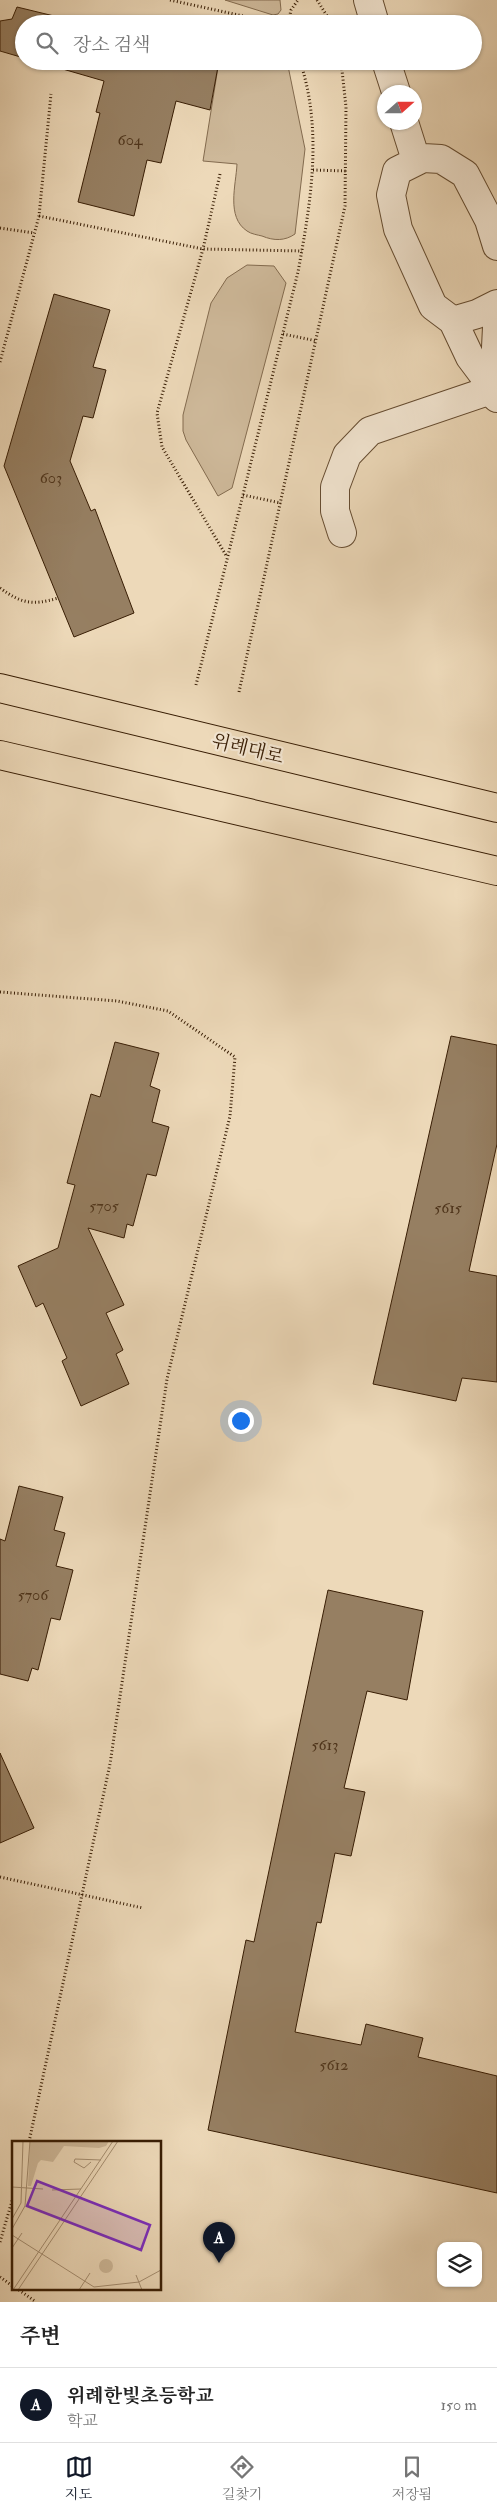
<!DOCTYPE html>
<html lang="ko">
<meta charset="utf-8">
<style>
:root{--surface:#fff;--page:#f6f6f6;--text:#222;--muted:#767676;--line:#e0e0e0;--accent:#111827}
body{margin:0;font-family:"IM FELL Double Pica","Noto Serif KR",serif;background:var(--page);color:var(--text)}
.controls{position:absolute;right:15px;bottom:15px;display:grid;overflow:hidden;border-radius:10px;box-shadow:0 1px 4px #0004}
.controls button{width:45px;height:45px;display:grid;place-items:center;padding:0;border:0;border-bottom:1px solid var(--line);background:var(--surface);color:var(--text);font:25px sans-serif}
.compass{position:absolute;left:377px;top:85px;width:45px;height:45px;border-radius:50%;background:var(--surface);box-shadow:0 1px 4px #0004;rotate:69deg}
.you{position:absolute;left:240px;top:1420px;width:18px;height:18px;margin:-12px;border:4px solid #fff;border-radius:50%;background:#1a73e8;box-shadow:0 0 0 8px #1a73e833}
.badge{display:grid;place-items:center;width:32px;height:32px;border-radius:50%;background:var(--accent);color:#fff;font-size:16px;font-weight:700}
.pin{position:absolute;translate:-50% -41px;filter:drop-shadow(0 1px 2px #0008)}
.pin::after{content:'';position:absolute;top:26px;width:18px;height:15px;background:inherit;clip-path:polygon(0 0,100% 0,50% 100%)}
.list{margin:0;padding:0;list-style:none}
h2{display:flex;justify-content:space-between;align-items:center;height:65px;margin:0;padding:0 20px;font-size:21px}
h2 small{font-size:16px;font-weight:400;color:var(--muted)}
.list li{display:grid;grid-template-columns:32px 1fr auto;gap:15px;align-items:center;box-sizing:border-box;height:75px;padding:0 20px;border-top:1px solid var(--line)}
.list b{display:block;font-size:19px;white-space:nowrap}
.list p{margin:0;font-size:16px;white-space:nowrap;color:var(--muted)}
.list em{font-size:16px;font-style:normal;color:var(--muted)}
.icon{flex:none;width:28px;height:28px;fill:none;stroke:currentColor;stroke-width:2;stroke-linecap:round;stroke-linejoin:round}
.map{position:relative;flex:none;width:497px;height:2302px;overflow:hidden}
.search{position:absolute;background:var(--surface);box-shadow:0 1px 4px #0004;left:15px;right:15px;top:15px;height:55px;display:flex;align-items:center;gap:12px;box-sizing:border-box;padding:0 18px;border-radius:28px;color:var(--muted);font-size:19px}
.sheet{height:140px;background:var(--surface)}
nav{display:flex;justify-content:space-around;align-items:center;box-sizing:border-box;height:70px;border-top:1px solid var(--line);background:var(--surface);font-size:14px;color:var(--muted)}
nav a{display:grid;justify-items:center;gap:2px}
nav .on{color:var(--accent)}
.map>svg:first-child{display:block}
</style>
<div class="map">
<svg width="497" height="2302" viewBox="0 0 497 2302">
<rect width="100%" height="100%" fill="#edd9b9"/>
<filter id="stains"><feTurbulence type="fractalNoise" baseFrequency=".004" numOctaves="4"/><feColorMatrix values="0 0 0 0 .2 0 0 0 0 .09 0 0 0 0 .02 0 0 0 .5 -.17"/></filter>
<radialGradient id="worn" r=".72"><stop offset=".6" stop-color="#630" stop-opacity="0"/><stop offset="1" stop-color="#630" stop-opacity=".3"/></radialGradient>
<path fill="#ceb99a" stroke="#836b4f" d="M 225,0 L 280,0 L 281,10 L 278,14 L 273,15 Z
M 219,61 L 287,61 L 305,149 L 295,234 C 285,241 274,241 262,236 C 258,235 251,234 247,231 C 226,217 236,185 237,164 L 203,161 Z
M 247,265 L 274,266 L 286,283 L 232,488 L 218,496 L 186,440 L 183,431 L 183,415 L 211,303 L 227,278 Z"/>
<path fill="#967f62" stroke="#381d04" d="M 17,7 L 87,24 L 24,24 L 24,58 L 0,51 L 0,21 L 12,19 Z
M 35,61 L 219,61 L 210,110 L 176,101 L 161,163 L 147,160 L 134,216 L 78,202 L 100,113 L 96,112 L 104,81 Z
M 54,294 L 110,310 L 93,367 L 106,370 L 93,418 L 83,416 L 70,461 L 91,511 L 95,509 L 134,613 L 74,637 L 4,466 Z
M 451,1036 L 497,1045 L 497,1144 L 469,1271 L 497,1276 L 497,1382 L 462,1378 L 456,1401 L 373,1384 Z
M 115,1042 L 159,1053 L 150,1086 L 160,1090 L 152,1122 L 169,1127 L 156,1176 L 147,1174 L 133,1226 L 127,1224 L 124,1238 L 88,1228 L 124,1305 L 106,1313 L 123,1350 L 116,1354 L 129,1384 L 81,1406 L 62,1361 L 67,1358 L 43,1303 L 36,1307 L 18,1266 L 58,1248 L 75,1185 L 67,1183 L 91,1094 L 100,1097 Z
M 19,1486 L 63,1497 L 54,1530 L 65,1533 L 56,1566 L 73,1570 L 60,1620 L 51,1618 L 38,1670 L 32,1668 L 28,1681 L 0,1674 L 0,1539 L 5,1541 Z
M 328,1590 L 423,1611 L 407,1700 L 367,1691 L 344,1788 L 365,1792 L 351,1856 L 335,1853 L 321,1923 L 317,1922 L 295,2032 L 361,2045 L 366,2024 L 423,2038 L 418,2057 L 497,2076 L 497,2193 L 208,2130 L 246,1940 L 254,1942 Z
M 0,1753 L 34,1828 L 0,1843 Z"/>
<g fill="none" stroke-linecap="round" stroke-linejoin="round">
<defs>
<path id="minor" d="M 368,0 L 375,24
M 386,61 L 396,92
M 404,122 L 416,160
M 497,246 L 489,220 L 465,174 L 441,159 L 423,158 L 397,171 L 391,195 L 398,229 L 433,306 L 453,321 L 477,314 L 497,304
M 453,321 L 470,357 L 494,389 L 497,398
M 494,389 L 497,327
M 342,533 L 335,511 L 335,487 L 347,455 L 370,431 L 494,389"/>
<path id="major" d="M 0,688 L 497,808
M 0,755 L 497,871"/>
</defs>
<use href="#minor" stroke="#654c31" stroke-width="30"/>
<use href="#major" stroke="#381d04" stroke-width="30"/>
<path stroke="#381d04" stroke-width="3" stroke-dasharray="1 2.5" stroke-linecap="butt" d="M 170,0 L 279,24
M 317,0 L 332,24
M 288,24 L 291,10 L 298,0
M 313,170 L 347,171
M 220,174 L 203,249 L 157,413 L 162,447 L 227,557
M 39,216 L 203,249 L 302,251
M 0,228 L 34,233
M 283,334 L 317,341
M 0,362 L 39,216 L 51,94
M 243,495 L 281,503
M 0,588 C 21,603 32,606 58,598
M 196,685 L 298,272 C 311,201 323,131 300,61
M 239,692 L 345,206 L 346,107 L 341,61
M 0,992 L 117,1001 L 168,1011 L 235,1057 L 230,1116 L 167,1379 L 110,1764 L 29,2142
M 0,1877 L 143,1908
M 0,2242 L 14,2194
M 0,2277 L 14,2287
M 16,2288 L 36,2302"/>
<use href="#minor" stroke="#f3e6d2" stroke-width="28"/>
<use href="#major" stroke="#edd9b9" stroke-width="28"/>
</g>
<g text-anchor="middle" stroke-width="4.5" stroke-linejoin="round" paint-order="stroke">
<g font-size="16" fill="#50361c">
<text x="130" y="145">604</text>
<text x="51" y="483">603</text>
<text x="104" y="1211">5705</text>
<text x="448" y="1213">5615</text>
<text x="33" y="1600">5706</text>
<text x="325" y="1750">5613</text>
<text x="334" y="2070">5612</text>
</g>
<g font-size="19" fill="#381d04" stroke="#f3e6d2">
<text transform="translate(248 748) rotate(14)" y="7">위례대로</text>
</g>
</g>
<g transform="translate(12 2141)">
<rect width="149" height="149" fill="#edd9b9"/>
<path d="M 18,0 L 97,0 L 94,5 L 87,7 L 52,5 L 41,21 L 29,19 L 26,22 L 19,45 L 16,45 ZM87 125a7 7 0 1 1 14 0a7 7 0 1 1-14 0Z" fill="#ceb99a"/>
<path fill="none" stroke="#a58e71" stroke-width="1" d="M 79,21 L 72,27 L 62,21 L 63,18 L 89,19M 0,46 L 31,48M 40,49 L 69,48M 0,78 L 9,62 L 11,0M 0,88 L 13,65 L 18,0M 0,94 L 82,146 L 127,141 L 149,129M 0,107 L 10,92M 124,134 L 130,149M 1,149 L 101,0M 6,149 L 106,0M 67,149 L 78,132"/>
<path fill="#7b2cbf" fill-opacity="0.15" stroke="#7b2cbf" stroke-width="2.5" d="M 25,40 L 138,84 L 129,109 L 15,65 Z"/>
<rect width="149" height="149" fill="none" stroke="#381d04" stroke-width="2.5"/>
</g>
<rect width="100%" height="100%" filter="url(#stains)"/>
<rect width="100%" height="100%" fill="url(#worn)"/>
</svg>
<div class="controls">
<button><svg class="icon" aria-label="layers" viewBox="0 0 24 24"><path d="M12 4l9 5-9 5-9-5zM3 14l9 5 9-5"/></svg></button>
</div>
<svg class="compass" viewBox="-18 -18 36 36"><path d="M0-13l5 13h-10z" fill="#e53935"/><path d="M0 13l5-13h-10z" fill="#767676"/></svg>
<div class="you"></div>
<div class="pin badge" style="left:219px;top:2263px">A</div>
<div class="search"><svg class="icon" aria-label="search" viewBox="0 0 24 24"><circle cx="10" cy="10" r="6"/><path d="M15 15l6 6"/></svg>장소 검색</div>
</div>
<section class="sheet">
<h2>주변<small></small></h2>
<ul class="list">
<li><span class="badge">A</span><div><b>위례한빛초등학교</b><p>학교</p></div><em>150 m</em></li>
</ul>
</section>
<nav>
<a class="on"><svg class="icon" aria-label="map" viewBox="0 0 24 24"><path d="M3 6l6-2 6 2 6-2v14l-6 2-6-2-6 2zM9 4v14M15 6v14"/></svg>지도</a>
<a><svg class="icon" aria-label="directions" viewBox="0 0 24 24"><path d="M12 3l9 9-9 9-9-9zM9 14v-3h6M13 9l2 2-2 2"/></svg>길찾기</a>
<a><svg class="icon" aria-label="saved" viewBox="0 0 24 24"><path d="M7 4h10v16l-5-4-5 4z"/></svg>저장됨</a>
</nav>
